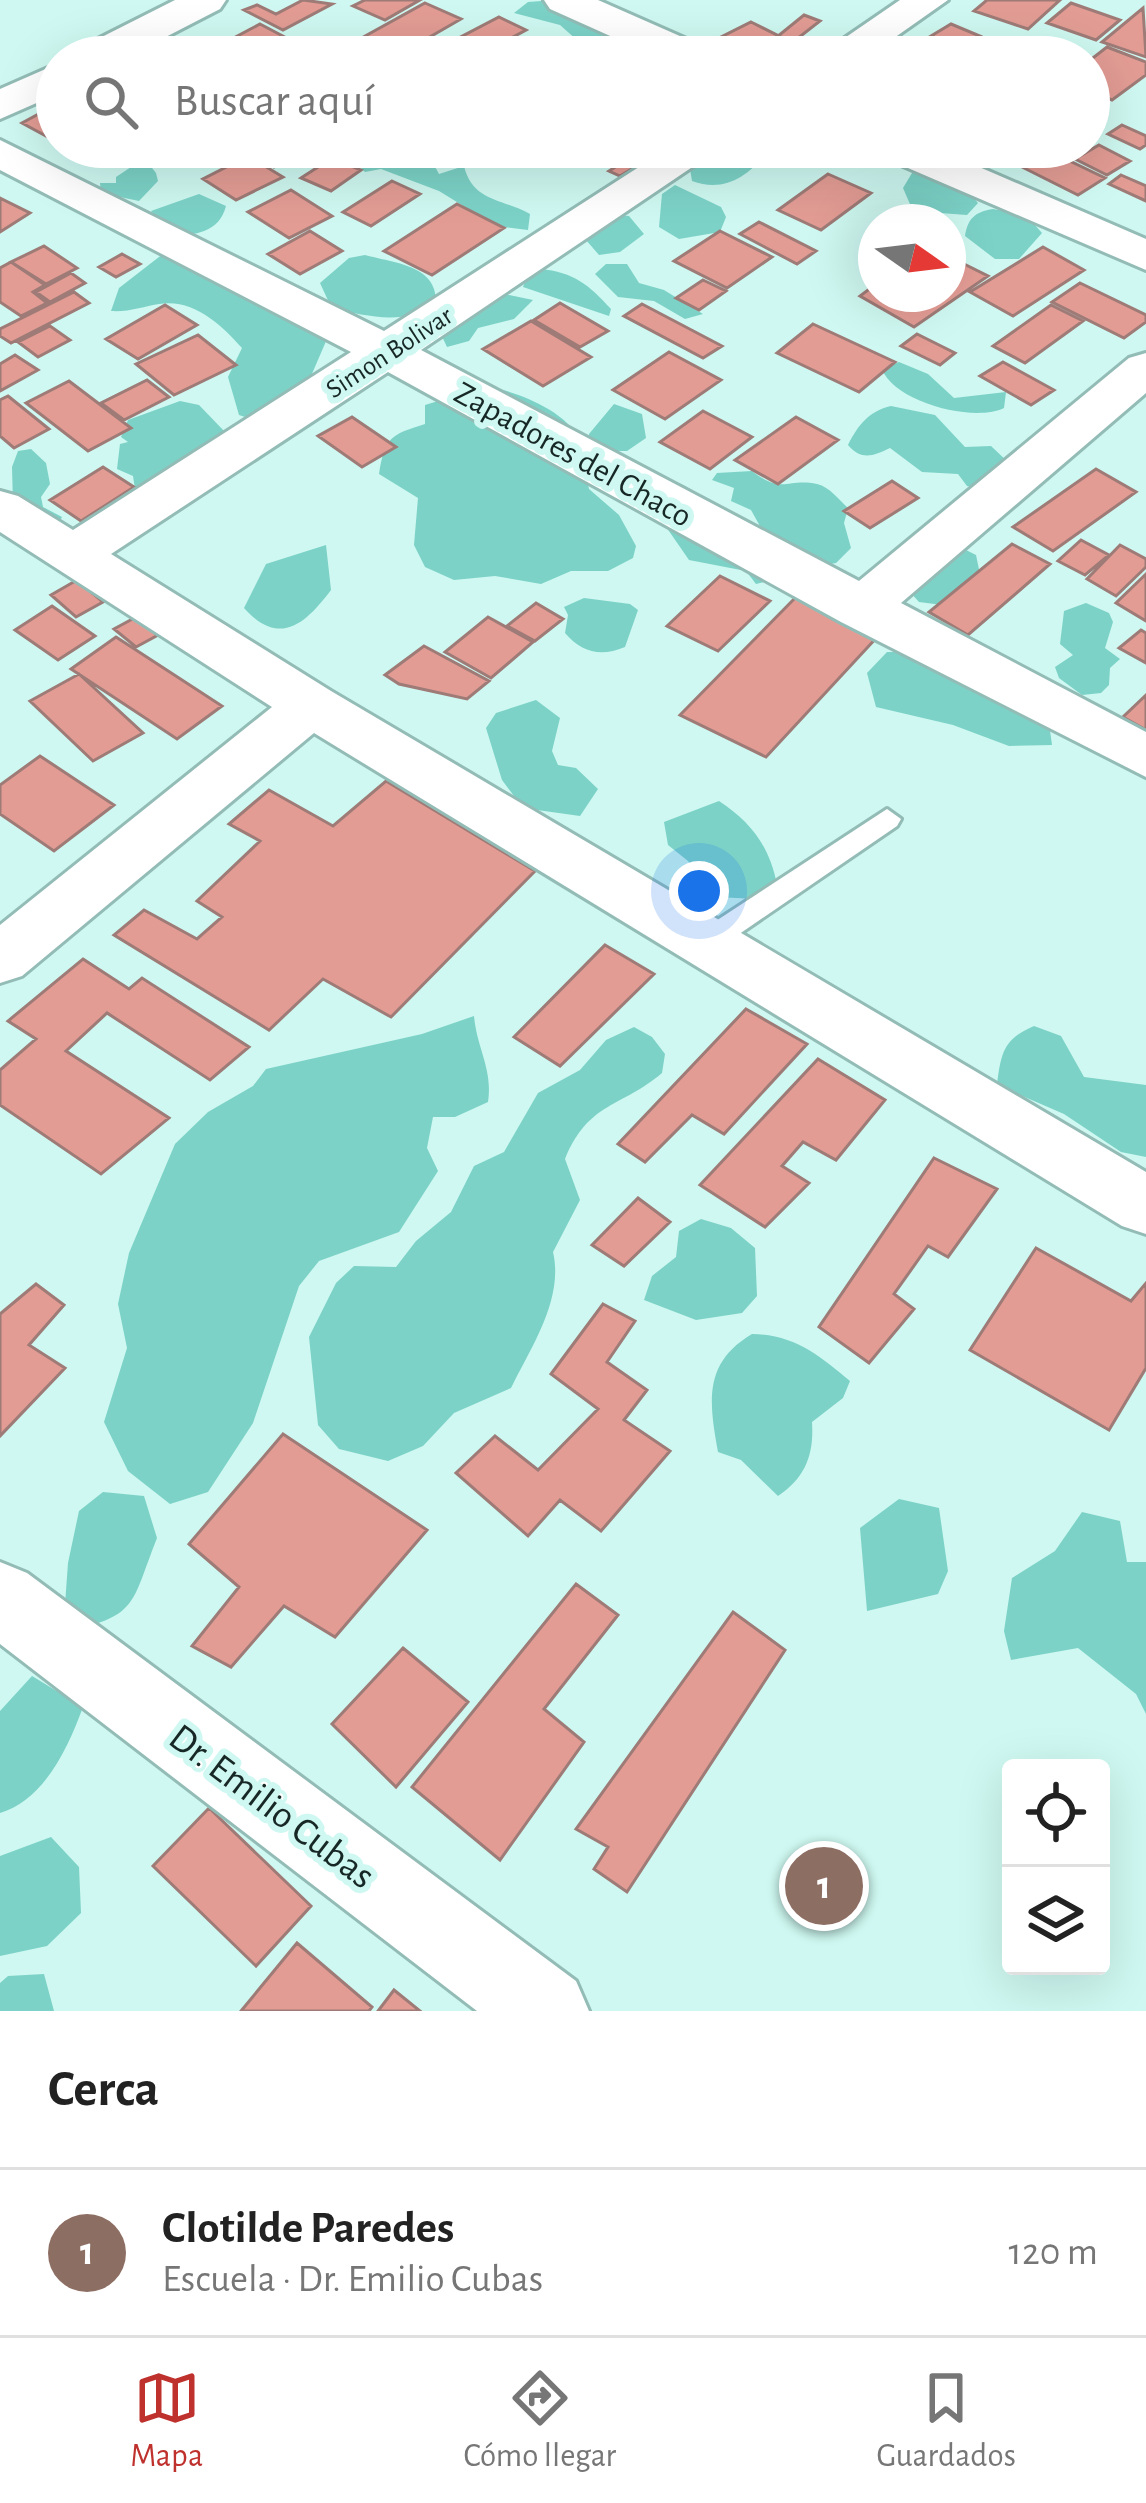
<!DOCTYPE html>
<html lang="es">
<meta charset="utf-8">
<style>
:root{--surface:#fff;--page:#f6f6f6;--text:#222;--muted:#767676;--line:#e0e0e0;--accent:#bf312d}
body{margin:0;font-family:"Alegreya Sans",sans-serif;background:var(--page);color:var(--text)}
.controls{position:absolute;right:36px;bottom:36px;display:grid;overflow:hidden;border-radius:12px;box-shadow:0 12px 48px #0002}
.controls button{width:108px;height:108px;display:grid;place-items:center;padding:0;border:0;border-bottom:3px solid var(--line);background:var(--surface);color:var(--text);font:60px sans-serif}
.compass{position:absolute;left:858px;top:204px;width:108px;height:108px;border-radius:50%;background:var(--surface);box-shadow:0 12px 48px #0002;rotate:104deg}
.you{position:absolute;left:699px;top:891px;width:42px;height:42px;margin:-30px;border:9px solid #fff;border-radius:50%;background:#1a73e8;box-shadow:0 0 0 18px #1a73e833}
.badge{display:grid;place-items:center;width:78px;height:78px;border-radius:50%;background:var(--accent);color:#fff;font-size:39px;font-weight:700}
.pin{position:absolute;translate:-50% -50%;border:6px solid #fff;box-shadow:0 3px 12px #0006}
.list{margin:0;padding:0;list-style:none}
h2{display:flex;justify-content:space-between;align-items:center;height:156px;margin:0;padding:0 48px;font-size:51px}
h2 small{font-size:39px;font-weight:400;color:var(--muted)}
.list li{display:grid;grid-template-columns:78px 1fr auto;gap:36px;align-items:center;box-sizing:border-box;height:168px;padding:0 48px;border-top:3px solid var(--line)}
.list b{display:block;font-size:45px;white-space:nowrap}
.list p{margin:0;font-size:39px;white-space:nowrap;color:var(--muted)}
.list em{font-size:39px;font-style:normal;color:var(--muted)}
.icon{flex:none;width:66px;height:66px;fill:none;stroke:currentColor;stroke-width:2;stroke-linecap:round;stroke-linejoin:round}
.map{position:relative;flex:none;width:1146px;height:2011px;overflow:hidden}
.search{position:absolute;background:var(--surface);box-shadow:0 12px 48px #0002;left:36px;right:36px;top:36px;height:132px;display:flex;align-items:center;gap:30px;box-sizing:border-box;padding:0 42px;border-radius:66px;color:var(--muted);font-size:45px}
.sheet{height:324px;background:var(--surface)}
nav{display:flex;justify-content:space-around;align-items:center;box-sizing:border-box;height:168px;border-top:3px solid var(--line);background:var(--surface);font-size:33px;color:var(--muted)}
nav a{display:grid;justify-items:center;gap:6px}
nav .on{color:var(--accent)}
.map>svg:first-child{display:block}
</style>
<div class="map">
<svg width="1146" height="2011" viewBox="0 0 1146 2011">
<rect width="100%" height="100%" fill="#cef8f1"/>
<path fill="#7cd2c7" d="M 555,0 L 625,41 L 628,53 L 595,56 L 560,25 L 514,13 L 528,2 Z
M 699,147 L 771,147 C 752,173 727,194 692,181 L 689,163 Z
M 382,150 C 407,151 427,149 439,174 L 464,166 C 473,202 501,198 530,214 L 528,230 L 496,226 L 439,191 L 381,169 L 365,172 L 353,160 Z
M 137,163 L 149,164 L 156,173 L 158,181 L 139,201 L 101,193 L 100,183 L 116,183 L 116,177 Z
M 912,173 L 953,174 L 978,203 L 967,215 L 913,211 L 903,188 Z
M 675,185 L 721,207 L 726,217 L 720,232 L 679,239 L 659,227 L 662,194 Z
M 199,194 L 226,206 C 219,233 195,235 171,236 L 151,211 Z
M 993,209 L 1026,215 L 1042,233 L 1019,259 L 995,259 L 965,236 C 968,218 975,212 993,209 Z
M 608,214 L 629,216 L 644,234 L 620,252 L 599,255 L 586,240 L 589,229 Z
M 168,250 L 330,332 L 308,383 L 248,418 L 239,415 L 228,377 L 242,348 C 222,325 193,298 159,304 C 141,307 130,312 111,311 L 119,288 Z
M 365,255 C 394,263 436,265 436,301 C 405,328 368,315 332,309 L 320,283 L 349,258 Z
M 606,264 L 627,264 L 639,283 L 664,290 L 703,314 L 685,319 L 654,301 L 618,297 L 595,274 Z
M 540,269 C 574,272 589,285 611,309 L 609,316 L 523,287 L 527,276 Z
M 499,293 L 533,300 L 514,319 L 478,328 L 469,341 L 447,347 L 440,332 Z
M 899,362 L 928,374 L 954,398 L 1006,392 L 1004,408 C 974,423 894,402 882,369 Z
M 488,386 C 518,393 564,409 580,440 C 587,453 586,475 589,489 L 619,515 L 636,546 L 633,558 L 608,571 L 571,571 L 541,584 L 495,576 L 454,580 L 425,567 L 414,545 L 418,498 L 379,474 C 385,436 391,435 425,424 L 425,405 Z
M 180,401 L 199,405 L 225,432 L 216,448 L 78,531 L 135,489 L 133,476 L 117,469 L 120,444 L 128,442 L 121,437 L 128,420 Z
M 614,404 L 642,414 L 646,438 L 627,451 L 589,451 L 589,434 Z
M 891,406 L 935,415 L 965,447 L 991,446 L 1010,464 L 976,488 L 967,486 L 958,474 L 922,472 L 890,448 C 873,456 862,461 848,445 C 858,425 869,411 891,406 Z
M 31,449 L 46,463 L 50,484 L 41,497 L 43,507 L 62,517 L 59,523 L 13,504 L 12,467 L 18,451 Z
M 752,471 C 783,495 786,478 817,484 C 830,487 839,500 848,508 L 844,523 L 851,548 L 836,563 L 813,567 L 761,528 L 751,510 L 731,501 L 734,488 L 712,480 L 717,473 Z
M 664,479 C 696,484 714,513 747,519 L 780,578 L 756,584 L 746,571 L 689,560 L 651,505 Z
M 326,545 L 331,590 C 306,623 280,648 244,608 L 266,564 Z
M 958,546 L 976,555 L 981,579 L 950,606 L 919,602 L 910,592 Z
M 584,598 L 630,604 L 638,610 L 625,647 C 601,657 582,653 565,633 L 568,615 L 564,607 Z
M 1086,603 L 1109,613 L 1113,622 L 1105,648 L 1120,659 L 1110,668 L 1109,685 L 1101,693 L 1082,695 L 1059,678 L 1055,667 L 1073,655 L 1060,644 L 1064,611 Z
M 887,652 L 910,652 L 1048,716 L 1052,745 L 1009,746 L 953,725 L 876,707 L 867,673 Z
M 536,700 L 560,718 L 552,751 L 558,765 L 576,768 L 598,789 L 580,816 L 523,808 L 502,780 L 486,728 L 496,713 Z
M 719,801 C 751,822 770,847 777,885 L 757,899 L 716,897 L 688,861 L 668,845 L 664,822 Z
M 474,1016 C 477,1049 493,1069 488,1102 L 455,1117 L 433,1117 L 427,1148 L 438,1171 L 399,1232 L 319,1261 L 299,1286 L 253,1423 L 208,1492 L 170,1504 L 128,1471 L 104,1422 L 127,1348 L 118,1304 L 129,1253 L 175,1144 L 208,1112 L 253,1086 L 266,1069 L 422,1034 Z
M 1034,1026 L 1061,1036 L 1084,1077 L 1146,1085 L 1146,1157 L 1121,1152 L 1064,1114 L 997,1085 C 1001,1054 1003,1039 1034,1026 Z
M 634,1027 L 652,1037 L 665,1054 L 662,1073 C 621,1108 589,1101 565,1159 L 580,1200 L 553,1252 C 564,1299 531,1347 511,1388 L 454,1413 L 423,1446 L 388,1461 L 339,1449 L 318,1425 L 309,1337 L 336,1283 L 354,1266 L 396,1267 L 416,1241 L 451,1212 L 474,1166 L 504,1152 L 538,1093 L 580,1070 L 606,1040 Z
M 701,1219 L 731,1228 L 755,1248 L 757,1296 L 742,1313 L 696,1320 L 644,1300 L 652,1276 L 676,1257 L 679,1231 Z
M 752,1334 C 794,1334 820,1356 850,1381 L 843,1398 L 812,1422 C 814,1454 806,1477 778,1496 L 741,1460 L 718,1452 C 709,1402 703,1363 752,1334 Z
M 103,1492 L 144,1496 L 157,1538 C 130,1606 139,1616 63,1632 L 68,1563 L 79,1511 Z
M 899,1499 L 939,1508 L 948,1571 L 938,1594 L 867,1611 L 860,1528 Z
M 1082,1512 L 1120,1521 L 1127,1562 L 1146,1562 L 1146,1714 L 1136,1694 L 1078,1648 L 1011,1660 L 1004,1631 L 1012,1578 L 1055,1551 Z
M 32,1676 L 83,1707 C 68,1748 44,1800 0,1813 L 0,1711 Z
M 51,1837 L 79,1867 L 81,1913 L 47,1946 L 0,1956 L 0,1856 Z
M 44,1974 L 54,2011 L 0,2011 L 0,1983 L 8,1976 Z"/>
<path fill="#e29c94" stroke="#9e7b77" stroke-width="3" d="M 303,0 L 332,4 L 283,30 L 244,10 L 257,5 L 276,14 Z
M 365,0 L 420,0 L 385,20 L 353,6 Z
M 987,0 L 1060,0 L 1028,29 L 974,11 Z
M 425,3 L 461,19 L 395,57 L 329,56 Z
M 1071,3 L 1120,20 L 1096,40 L 1047,23 Z
M 1143,8 L 1146,57 L 1102,42 Z
M 804,15 L 820,21 L 793,42 L 778,36 Z
M 499,17 L 526,30 L 476,57 L 430,53 Z
M 751,22 L 801,47 L 782,57 L 764,57 L 723,36 Z
M 260,24 L 313,52 L 259,57 L 228,41 Z
M 951,24 L 980,36 L 961,49 L 931,36 Z
M 542,38 L 581,55 L 511,57 Z
M 925,39 L 961,54 L 895,57 Z
M 1107,47 L 1146,62 L 1146,75 L 1112,100 L 1089,91 L 1089,61 Z
M 57,104 L 57,142 L 22,123 Z
M 1122,125 L 1146,136 L 1146,145 L 1140,149 L 1108,134 Z
M 1099,145 L 1130,161 L 1107,175 L 1075,159 Z
M 257,147 L 267,147 L 289,158 L 274,167 L 248,152 Z
M 300,147 L 348,147 L 352,149 L 323,163 Z
M 647,147 L 661,151 L 620,176 L 609,171 Z
M 967,147 L 1017,147 L 997,165 L 962,152 Z
M 1051,152 L 1105,178 L 1078,195 L 1024,168 Z
M 248,156 L 283,177 L 236,200 L 203,179 Z
M 332,158 L 361,170 L 331,191 L 301,178 Z
M 828,174 L 871,193 L 821,230 L 778,210 Z
M 1121,175 L 1146,186 L 1146,201 L 1109,184 Z
M 392,181 L 420,194 L 371,226 L 343,212 Z
M 291,190 L 332,216 L 289,238 L 248,212 Z
M 0,198 L 30,213 L 0,232 Z
M 457,204 L 504,228 L 432,275 L 384,251 Z
M 759,222 L 816,251 L 797,264 L 740,234 Z
M 310,231 L 342,251 L 300,274 L 268,254 Z
M 720,231 L 772,257 L 727,288 L 674,261 Z
M 44,246 L 77,268 L 46,284 L 11,262 Z
M 1043,247 L 1084,270 L 1013,316 L 970,292 Z
M 122,254 L 140,264 L 116,277 L 99,267 Z
M 948,256 L 988,276 L 914,327 L 860,296 L 876,284 L 876,294 L 948,294 Z
M 11,262 L 45,285 L 33,292 L 47,303 L 21,316 L 0,302 L 0,268 Z
M 71,273 L 85,283 L 50,302 L 36,292 Z
M 703,280 L 726,291 L 699,310 L 676,298 Z
M 1080,283 L 1146,315 L 1146,322 L 1124,338 L 1052,302 Z
M 74,292 L 89,303 L 11,343 L 0,336 L 0,329 Z
M 560,303 L 608,331 L 580,347 L 534,320 Z
M 642,304 L 722,346 L 703,358 L 624,316 Z
M 165,305 L 197,325 L 138,359 L 106,339 Z
M 1051,305 L 1083,321 L 1025,363 L 993,346 Z
M 531,321 L 591,357 L 543,386 L 483,349 Z
M 813,324 L 895,362 L 859,392 L 777,353 Z
M 50,326 L 70,340 L 38,357 L 18,342 Z
M 917,334 L 955,353 L 940,365 L 901,346 Z
M 198,335 L 236,365 L 174,395 L 136,364 Z
M 669,352 L 721,380 L 665,419 L 613,390 Z
M 15,355 L 38,370 L 0,391 L 0,364 Z
M 1003,362 L 1054,390 L 1031,405 L 980,376 Z
M 147,380 L 169,397 L 124,420 L 101,403 Z
M 69,381 L 131,428 L 88,451 L 26,403 Z
M 8,396 L 49,429 L 14,448 L 0,436 L 0,400 Z
M 703,411 L 752,437 L 710,469 L 660,442 Z
M 352,417 L 396,447 L 362,467 L 318,436 Z
M 796,417 L 838,440 L 778,484 L 735,460 Z
M 103,467 L 134,487 L 81,521 L 50,500 Z
M 1096,469 L 1136,492 L 1053,551 L 1013,527 Z
M 892,481 L 918,498 L 870,528 L 844,511 Z
M 1081,540 L 1109,555 L 1085,575 L 1058,561 Z
M 1012,544 L 1050,564 L 968,635 L 929,612 Z
M 1120,545 L 1146,559 L 1146,567 L 1116,596 L 1087,579 Z
M 1146,574 L 1146,621 L 1116,603 Z
M 720,576 L 770,601 L 718,651 L 667,626 Z
M 77,580 L 103,602 L 76,617 L 51,595 Z
M 796,597 L 879,635 L 766,757 L 680,715 Z
M 536,603 L 563,619 L 535,641 L 507,626 Z
M 52,606 L 95,636 L 58,660 L 15,630 Z
M 138,616 L 160,634 L 136,647 L 114,629 Z
M 488,617 L 533,642 L 491,678 L 445,652 Z
M 1141,630 L 1146,633 L 1146,663 L 1119,648 Z
M 116,637 L 222,706 L 177,739 L 71,669 Z
M 424,646 L 489,681 L 467,699 L 399,684 L 385,675 Z
M 79,674 L 143,733 L 93,761 L 30,701 Z
M 1146,695 L 1146,730 L 1123,717 Z
M 40,756 L 114,805 L 54,851 L 0,814 L 0,785 Z
M 386,781 L 535,871 L 391,1017 L 323,979 L 269,1030 L 114,935 L 144,910 L 197,939 L 222,917 L 197,901 L 260,841 L 229,824 L 269,790 L 333,826 Z
M 605,945 L 654,974 L 560,1066 L 514,1037 Z
M 83,959 L 129,989 L 142,978 L 249,1047 L 210,1080 L 107,1013 L 66,1051 L 169,1118 L 101,1174 L 0,1105 L 0,1070 L 36,1039 L 8,1021 Z
M 746,1009 L 807,1044 L 724,1134 L 692,1115 L 645,1162 L 618,1144 Z
M 818,1059 L 885,1100 L 836,1160 L 803,1142 L 782,1166 L 809,1183 L 765,1227 L 700,1185 Z
M 934,1158 L 997,1189 L 948,1257 L 928,1246 L 894,1294 L 914,1309 L 869,1363 L 819,1327 Z
M 638,1198 L 670,1222 L 624,1266 L 592,1245 Z
M 1036,1248 L 1131,1301 L 1146,1283 L 1146,1368 L 1109,1430 L 970,1350 Z
M 36,1284 L 64,1305 L 29,1345 L 65,1368 L 0,1436 L 0,1314 Z
M 603,1304 L 635,1321 L 607,1362 L 647,1390 L 624,1420 L 670,1451 L 601,1531 L 560,1500 L 528,1536 L 456,1473 L 495,1436 L 538,1470 L 598,1409 L 551,1374 Z
M 283,1434 L 427,1530 L 335,1637 L 284,1606 L 231,1667 L 192,1646 L 239,1587 L 189,1544 Z
M 576,1584 L 618,1615 L 544,1709 L 584,1742 L 500,1860 L 412,1787 Z
M 733,1612 L 785,1650 L 627,1892 L 594,1869 L 608,1847 L 576,1829 Z
M 403,1648 L 468,1702 L 396,1787 L 332,1724 Z
M 209,1808 L 311,1906 L 256,1966 L 153,1866 Z
M 297,1943 L 372,2007 L 369,2011 L 241,2011 Z
M 394,1990 L 420,2011 L 378,2011 Z"/>
<g fill="none" stroke-linecap="round" stroke-linejoin="round">
<defs>
<path id="service" d="M 887,809 L 901,819 L 897,826 L 716,950 L 696,950 L 691,942 L 696,934 Z"/>
<path id="minor" d="M 175,0 L 226,0 L 220,9 L 127,57 L 74,57 L 80,48 Z
M 544,0 L 598,0 L 707,48 L 713,57 L 657,57 L 550,9 Z
M 900,0 L 948,0 L 867,57 L 817,57 Z
M 57,64 L 57,94 L 0,119 L 0,89 Z
M 0,140 L 384,331 L 670,147 L 722,147 L 421,350 L 859,581 L 1129,358 L 1146,353 L 1146,393 L 901,603 L 1146,732 L 1146,777 L 841,622 L 388,372 L 111,554 L 331,691 L 1146,1172 L 1146,1234 L 1122,1226 L 314,733 L 22,976 L 0,983 L 0,925 L 272,707 L 0,532 L 0,491 L 18,496 L 73,530 L 351,352 L 0,170 Z
M 874,147 L 933,147 L 1146,239 L 1146,270 L 880,156 Z
M 0,1562 L 27,1573 L 576,1981 L 589,2011 L 477,2011 L 0,1644 Z"/>
</defs>
<use href="#service" stroke="#93bcb6" stroke-width="6"/>
<use href="#minor" stroke="#93bcb6" stroke-width="6"/>
<use href="#service" fill="#fff" fill-rule="evenodd"/>
<use href="#minor" fill="#fff" fill-rule="evenodd"/>
</g>
<g text-anchor="middle" stroke-width="12" stroke-linejoin="round" paint-order="stroke">
<g font-size="27" fill="#172725" stroke="#cef8f1">
<text transform="translate(389 352) rotate(-33)" y="9">Simon Bolivar</text>
</g>
<g font-size="33" fill="#172725" stroke="#cef8f1">
<text transform="translate(574 453) rotate(29)" y="12">Zapadores del Chaco</text>
</g>
<g font-size="39" fill="#172725" stroke="#cef8f1">
<text transform="translate(273 1805) rotate(37)" y="14">Dr. Emilio Cubas</text>
</g>
</g>
</svg>
<div class="controls">
<button><svg class="icon" aria-label="locate" viewBox="0 0 24 24"><circle cx="12" cy="12" r="6"/><path d="M12 2v4M12 18v4M2 12h4M18 12h4"/></svg></button>
<button><svg class="icon" aria-label="layers" viewBox="0 0 24 24"><path d="M12 4l9 5-9 5-9-5zM3 14l9 5 9-5"/></svg></button>
</div>
<svg class="compass" viewBox="-18 -18 36 36"><path d="M0-13l5 13h-10z" fill="#e53935"/><path d="M0 13l5-13h-10z" fill="#767676"/></svg>
<div class="you"></div>
<div class="pin badge" style="left:824px;top:1886px;background:#8d6e63">1</div>
<div class="search"><svg class="icon" aria-label="search" viewBox="0 0 24 24"><circle cx="10" cy="10" r="6"/><path d="M15 15l6 6"/></svg>Buscar aquí</div>
</div>
<section class="sheet">
<h2>Cerca<small></small></h2>
<ul class="list">
<li><span class="badge" style="background:#8d6e63">1</span><div><b>Clotilde Paredes</b><p>Escuela · Dr. Emilio Cubas</p></div><em>120 m</em></li>
</ul>
</section>
<nav>
<a class="on"><svg class="icon" aria-label="map" viewBox="0 0 24 24"><path d="M3 6l6-2 6 2 6-2v14l-6 2-6-2-6 2zM9 4v14M15 6v14"/></svg>Mapa</a>
<a><svg class="icon" aria-label="directions" viewBox="0 0 24 24"><path d="M12 3l9 9-9 9-9-9zM9 14v-3h6M13 9l2 2-2 2"/></svg>Cómo llegar</a>
<a><svg class="icon" aria-label="saved" viewBox="0 0 24 24"><path d="M7 4h10v16l-5-4-5 4z"/></svg>Guardados</a>
</nav>
